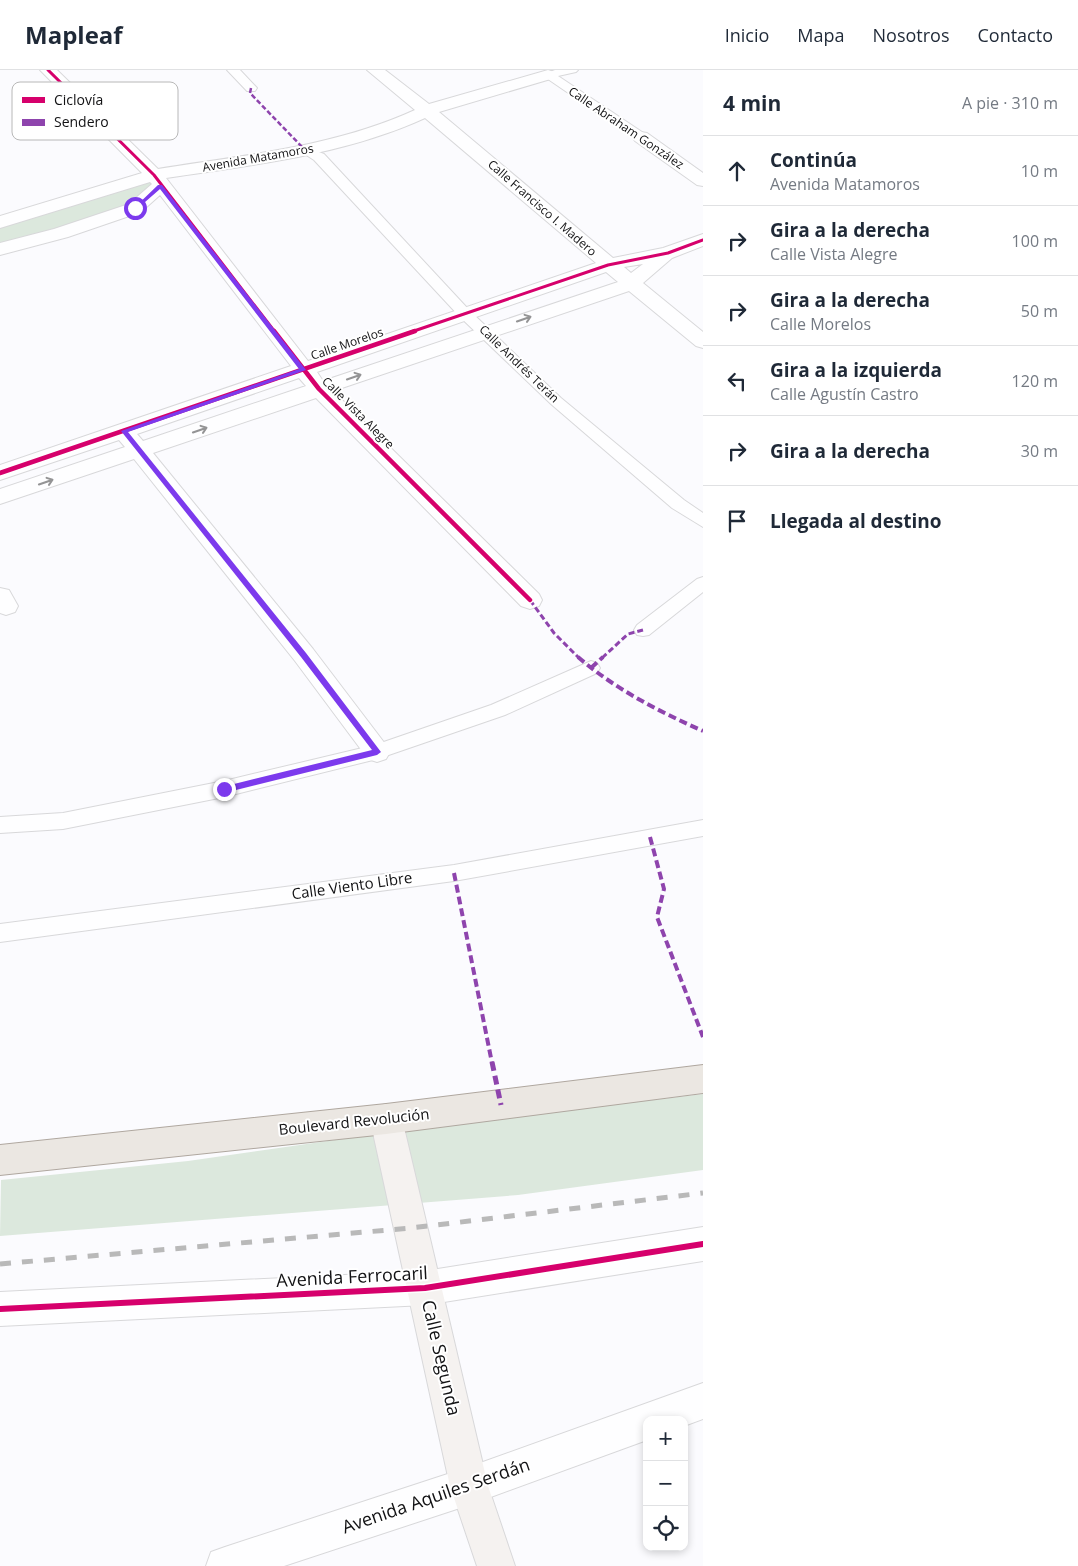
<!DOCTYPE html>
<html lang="es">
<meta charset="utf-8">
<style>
:root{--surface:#fff;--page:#f6f6f7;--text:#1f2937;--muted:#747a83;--line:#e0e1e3}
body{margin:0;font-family:"Open Sans",sans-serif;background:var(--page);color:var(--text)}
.controls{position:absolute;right:15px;bottom:15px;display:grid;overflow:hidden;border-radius:10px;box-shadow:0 2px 8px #0003}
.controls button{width:45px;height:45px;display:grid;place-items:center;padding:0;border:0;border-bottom:1px solid var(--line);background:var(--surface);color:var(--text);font:25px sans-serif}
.stop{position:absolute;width:15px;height:15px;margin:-11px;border:4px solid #7c3aed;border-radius:50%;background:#fff}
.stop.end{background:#7c3aed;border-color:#fff;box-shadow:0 1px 5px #0008}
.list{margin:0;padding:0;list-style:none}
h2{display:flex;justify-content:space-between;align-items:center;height:65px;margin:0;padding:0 20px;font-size:21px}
h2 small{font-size:16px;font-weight:400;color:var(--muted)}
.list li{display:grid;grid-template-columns:32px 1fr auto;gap:15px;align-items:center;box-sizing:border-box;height:70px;padding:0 20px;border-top:1px solid var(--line)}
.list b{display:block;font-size:19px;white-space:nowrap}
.list p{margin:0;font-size:16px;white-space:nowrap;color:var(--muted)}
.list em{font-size:16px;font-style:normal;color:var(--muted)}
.icon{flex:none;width:28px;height:28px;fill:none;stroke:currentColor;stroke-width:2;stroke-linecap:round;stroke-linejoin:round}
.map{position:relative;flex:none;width:703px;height:1496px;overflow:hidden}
header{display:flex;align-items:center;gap:30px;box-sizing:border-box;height:70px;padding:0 25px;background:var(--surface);border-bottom:1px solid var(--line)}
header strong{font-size:24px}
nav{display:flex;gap:28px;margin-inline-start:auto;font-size:18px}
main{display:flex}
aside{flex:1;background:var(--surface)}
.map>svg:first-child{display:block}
</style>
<header>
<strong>Mapleaf</strong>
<nav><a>Inicio</a><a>Mapa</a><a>Nosotros</a><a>Contacto</a></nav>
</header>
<main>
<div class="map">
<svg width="703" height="1496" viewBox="0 0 703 1496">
<rect width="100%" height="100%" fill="#fbfbfe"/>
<path fill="#dce8dd" d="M 153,107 L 157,115 L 132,137 L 0,177 L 0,154 Z
M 703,1024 L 703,1100 L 518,1125 L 0,1166 L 1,1110 L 188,1091 L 433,1056 Z"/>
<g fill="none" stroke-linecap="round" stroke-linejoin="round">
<defs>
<path id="service" d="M 227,0 L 240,0 L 257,18 L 255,21 L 247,21 Z
M 555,0 L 578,0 L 576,2 L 558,6 L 645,64 L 647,67 L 645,70 L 637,70 L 542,5 Z
M 306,77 L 324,84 L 470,241 L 561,328 L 684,430 L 703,443 L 703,457 L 672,438 L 551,334 L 460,247 L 314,90 L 300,81 L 302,78 Z
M 703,507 L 703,522 L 649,565 L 643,566 L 637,565 L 634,560 L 637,555 L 697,509 Z
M 591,591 L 597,593 L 600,598 L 597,603 L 505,645 L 377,689 L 224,727 L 63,759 L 0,763 L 0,747 L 63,743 L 224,711 L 375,675 L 491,635 Z
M 703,750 L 703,766 L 454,811 L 0,872 L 0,854 L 454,795 Z"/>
<path id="minor" d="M 40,0 L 57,0 L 158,99 C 245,85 334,77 415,40 L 367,0 L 385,0 L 429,34 L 548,0 L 554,2 L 556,5 L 554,8 L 439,42 L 613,188 L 663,178 L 703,164 L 703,176 L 672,188 L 643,213 L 703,262 L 703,278 L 696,276 L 629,221 L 333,321 L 539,524 L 542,530 L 539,536 L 530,539 L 521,536 L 316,328 L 153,383 L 313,579 L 386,675 L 390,682 L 386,689 L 377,692 L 368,689 L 295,591 L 134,389 L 0,434 L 0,419 L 125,377 L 119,370 L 0,410 L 0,395 L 291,296 L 160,125 L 141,142 L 68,167 L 0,185 L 0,173 L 54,159 L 129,134 L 152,114 L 150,112 L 0,158 L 0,146 L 142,103 ZM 425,48 L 596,193 L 308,291 L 166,108 C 253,95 344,85 425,48 ZM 643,194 L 631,203 L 624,197 ZM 606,202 L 618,212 L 323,311 L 317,302 ZM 299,308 L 306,316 L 143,371 L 137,364 Z
M 641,62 L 647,63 L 703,103 L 703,116 L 697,115 L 635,71 L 632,67 L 635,63 Z
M 0,518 L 9,520 L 18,536 L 15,542 L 6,545 L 0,543 Z
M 703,1157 L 703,1191 L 425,1235 L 0,1256 L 0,1222 L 425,1201 Z
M 703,1313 L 703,1349 L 684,1356 L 684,1350 L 647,1350 L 647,1370 L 469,1435 L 284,1496 L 206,1496 L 211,1482 L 225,1477 L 469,1397 Z"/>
<path id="secondary" d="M 386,1034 L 397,1038 L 402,1049 L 488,1416 L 515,1496 L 477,1496 L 450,1416 L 370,1049 L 375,1038 Z"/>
<path id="primary" d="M 703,995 L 703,1023 L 386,1064 L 0,1105 L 0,1075 L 386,1034 Z"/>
</defs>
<use href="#service" stroke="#d8d8da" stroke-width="2"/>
<use href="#minor" stroke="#d8d8da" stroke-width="2"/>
<use href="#secondary" stroke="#d8d8da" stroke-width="2"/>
<use href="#primary" stroke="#afa79f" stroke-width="2"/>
<use href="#service" fill="#fefeff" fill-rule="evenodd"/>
<use href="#minor" fill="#fefeff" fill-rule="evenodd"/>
<use href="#secondary" fill="#f5f2f0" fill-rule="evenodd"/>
<use href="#primary" fill="#ebe7e2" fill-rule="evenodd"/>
<path stroke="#b9b9b9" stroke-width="5" stroke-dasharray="11 11" stroke-linecap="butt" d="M 0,1194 L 411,1158 L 703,1123"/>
<path stroke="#8e44ad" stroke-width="2.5" stroke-dasharray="5 2.5" stroke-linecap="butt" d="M 251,18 L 250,23 L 306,81"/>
<path stroke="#8e44ad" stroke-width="3" stroke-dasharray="6 3" stroke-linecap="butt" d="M 530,530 L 554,563 L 579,588
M 602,588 L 628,564 L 643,560"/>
<path stroke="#8e44ad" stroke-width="4" stroke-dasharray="8 4" stroke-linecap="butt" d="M 578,587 C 615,619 658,641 703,661
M 591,598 L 603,587
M 650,767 L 664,819 L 657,847 L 703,967
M 454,803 L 492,993"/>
<path stroke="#8e44ad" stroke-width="5" stroke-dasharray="9 5" stroke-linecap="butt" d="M 492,992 L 501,1035"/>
<defs>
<path id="cycleway-far2" d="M 48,0 L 154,105 L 275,262
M 411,262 L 608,195 L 668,183 L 703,170"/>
<path id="cycleway-far1" d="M 274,261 L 319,319 L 530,530
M 0,403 L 415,261"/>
<path id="cycleway" d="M 0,1239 L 425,1218 L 703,1174"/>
</defs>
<use href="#cycleway-far2" stroke="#fff" stroke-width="5"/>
<use href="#cycleway-far1" stroke="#fff" stroke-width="7"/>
<use href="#cycleway" stroke="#fff" stroke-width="9"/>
<use href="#cycleway-far2" stroke="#d6006c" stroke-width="3"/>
<use href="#cycleway-far1" stroke="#d6006c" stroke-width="4.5"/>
<use href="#cycleway" stroke="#d6006c" stroke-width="6"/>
</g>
<defs><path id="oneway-shaft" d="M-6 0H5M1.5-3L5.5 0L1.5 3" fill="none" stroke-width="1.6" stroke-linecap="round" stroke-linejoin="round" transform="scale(1.25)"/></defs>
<g stroke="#949495">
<use href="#oneway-shaft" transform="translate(524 249) rotate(-19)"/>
<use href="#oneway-shaft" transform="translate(354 307) rotate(-19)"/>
<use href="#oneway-shaft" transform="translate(200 360) rotate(-19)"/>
<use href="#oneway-shaft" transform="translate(46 412) rotate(-19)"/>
</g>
<path fill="#7c3aed" d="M 158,115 L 162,115 L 306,300 L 128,362 L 306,583 L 381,682 L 377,685 L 224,723 L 220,719 L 222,717 L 372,680 L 301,587 L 121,361 L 299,299 L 160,119 L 137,139 L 133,139 Z"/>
<g text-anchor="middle" stroke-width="4" stroke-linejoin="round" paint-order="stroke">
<g font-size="12" fill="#121214" stroke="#fff">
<text transform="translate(626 58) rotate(34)" y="4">Calle Abraham González</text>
<text transform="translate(258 88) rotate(-10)" y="4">Avenida Matamoros</text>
<text transform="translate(542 138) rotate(41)" y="4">Calle Francisco I. Madero</text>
<text transform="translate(347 274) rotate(-19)" y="4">Calle Morelos</text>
<text transform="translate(519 294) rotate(44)" y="4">Calle Andrés Terán</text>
<text transform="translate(358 343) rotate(45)" y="4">Calle Vista Alegre</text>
</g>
<g font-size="15" fill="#121214" stroke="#fff">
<text transform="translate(352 816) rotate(-8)" y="5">Calle Viento Libre</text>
<text transform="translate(354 1052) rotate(-6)" y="5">Boulevard Revolución</text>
</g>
<g font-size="18" fill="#121214" stroke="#fff">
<text transform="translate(352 1207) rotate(-3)" y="6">Avenida Ferrocaril</text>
<text transform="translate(441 1288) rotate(77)" y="6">Calle Segunda</text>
<text transform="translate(436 1426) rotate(-19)" y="6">Avenida Aquiles Serdán</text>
</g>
</g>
<rect x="12" y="12" width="166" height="58" rx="8" fill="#fff" stroke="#b8b8b8" stroke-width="1"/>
<rect x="22" y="27" width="23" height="6" fill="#d6006c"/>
<rect x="22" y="49" width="23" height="7" fill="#8e44ad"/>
<g font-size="14" fill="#121214">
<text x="54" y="35">Ciclovía</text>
<text x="54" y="57">Sendero</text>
</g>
</svg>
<div class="controls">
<button>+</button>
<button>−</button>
<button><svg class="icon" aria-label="locate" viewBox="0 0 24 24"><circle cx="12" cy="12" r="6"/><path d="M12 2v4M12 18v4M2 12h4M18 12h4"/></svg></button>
</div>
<div class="stop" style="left:135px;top:138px"></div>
<div class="stop end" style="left:224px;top:719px"></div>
</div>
<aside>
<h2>4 min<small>A pie · 310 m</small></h2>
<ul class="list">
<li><svg class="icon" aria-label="ahead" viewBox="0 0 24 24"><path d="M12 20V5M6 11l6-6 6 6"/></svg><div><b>Continúa</b><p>Avenida Matamoros</p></div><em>10 m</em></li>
<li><svg class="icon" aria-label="right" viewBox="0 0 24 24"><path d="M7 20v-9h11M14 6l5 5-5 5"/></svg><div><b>Gira a la derecha</b><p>Calle Vista Alegre</p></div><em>100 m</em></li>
<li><svg class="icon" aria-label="right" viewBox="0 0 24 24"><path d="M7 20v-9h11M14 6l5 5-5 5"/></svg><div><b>Gira a la derecha</b><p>Calle Morelos</p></div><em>50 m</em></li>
<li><svg class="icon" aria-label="left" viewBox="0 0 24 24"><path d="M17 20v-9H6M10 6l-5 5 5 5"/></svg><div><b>Gira a la izquierda</b><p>Calle Agustín Castro</p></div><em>120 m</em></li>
<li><svg class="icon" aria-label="right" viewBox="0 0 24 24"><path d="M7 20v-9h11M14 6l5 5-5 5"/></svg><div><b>Gira a la derecha</b></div><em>30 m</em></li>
<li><svg class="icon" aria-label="arrive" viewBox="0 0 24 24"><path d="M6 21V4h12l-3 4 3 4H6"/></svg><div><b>Llegada al destino</b></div></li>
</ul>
</aside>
</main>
